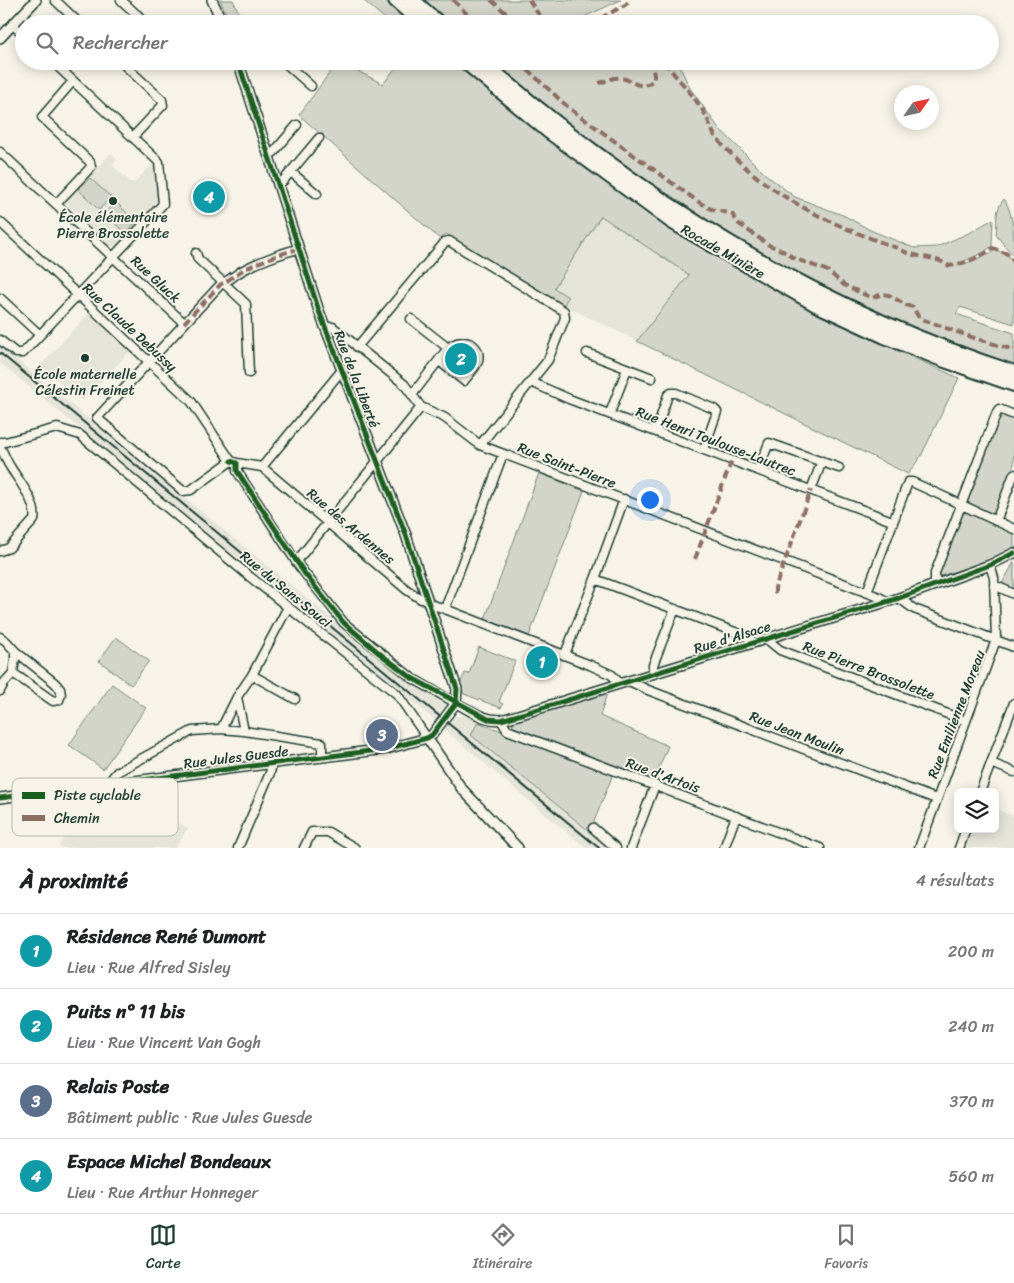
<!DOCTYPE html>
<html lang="fr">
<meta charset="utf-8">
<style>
:root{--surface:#fff;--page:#f6f6f6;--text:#202124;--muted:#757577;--line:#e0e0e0;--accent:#1f3d34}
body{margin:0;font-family:Sriracha,sans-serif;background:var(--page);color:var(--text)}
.controls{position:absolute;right:15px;bottom:15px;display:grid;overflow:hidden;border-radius:8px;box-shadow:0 2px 12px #0003}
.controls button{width:45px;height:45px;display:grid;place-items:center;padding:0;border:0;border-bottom:1px solid var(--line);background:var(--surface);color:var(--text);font:25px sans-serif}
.compass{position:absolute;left:894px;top:85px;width:45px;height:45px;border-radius:50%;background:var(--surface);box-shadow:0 2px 12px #0003;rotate:56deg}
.you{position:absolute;left:649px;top:499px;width:18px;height:18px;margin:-12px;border:4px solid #fff;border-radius:50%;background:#1a73e8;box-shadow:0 0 0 8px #1a73e833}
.badge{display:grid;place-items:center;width:32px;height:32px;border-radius:50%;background:var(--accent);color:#fff;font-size:16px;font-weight:700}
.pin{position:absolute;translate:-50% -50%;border:2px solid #fff;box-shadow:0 1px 5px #0006}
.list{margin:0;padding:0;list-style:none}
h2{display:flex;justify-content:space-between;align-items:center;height:65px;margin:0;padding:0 20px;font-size:21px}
h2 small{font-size:16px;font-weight:400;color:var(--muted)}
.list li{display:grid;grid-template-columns:32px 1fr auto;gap:15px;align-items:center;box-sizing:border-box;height:75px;padding:0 20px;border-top:1px solid var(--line)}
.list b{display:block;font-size:19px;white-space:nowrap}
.list p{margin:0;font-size:16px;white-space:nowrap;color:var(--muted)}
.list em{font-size:16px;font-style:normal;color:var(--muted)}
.icon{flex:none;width:28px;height:28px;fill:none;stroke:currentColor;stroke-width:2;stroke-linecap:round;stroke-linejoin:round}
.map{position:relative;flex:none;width:1014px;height:848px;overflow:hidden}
.search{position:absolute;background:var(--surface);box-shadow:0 2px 12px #0003;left:15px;right:15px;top:15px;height:55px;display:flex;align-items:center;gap:12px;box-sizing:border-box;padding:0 18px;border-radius:28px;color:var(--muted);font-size:19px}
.sheet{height:365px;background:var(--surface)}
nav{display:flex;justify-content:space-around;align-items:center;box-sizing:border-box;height:70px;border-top:1px solid var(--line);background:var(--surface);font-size:14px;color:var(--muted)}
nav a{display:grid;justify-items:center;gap:2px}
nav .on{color:var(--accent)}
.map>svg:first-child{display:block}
</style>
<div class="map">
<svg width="1014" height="848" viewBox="0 0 1014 848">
<rect width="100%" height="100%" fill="#f7f3e8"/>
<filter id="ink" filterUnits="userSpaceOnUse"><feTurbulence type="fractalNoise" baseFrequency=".02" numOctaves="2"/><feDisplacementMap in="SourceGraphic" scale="10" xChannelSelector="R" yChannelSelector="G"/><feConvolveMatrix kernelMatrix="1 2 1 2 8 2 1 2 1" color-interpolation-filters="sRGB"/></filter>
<g filter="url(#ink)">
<path fill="#e5e4d9" d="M 111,153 L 117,159 L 112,165 L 130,182 L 135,182 L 153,163 L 155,164 L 159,202 L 118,246 L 111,247 L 68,206 L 67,199 Z
M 600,216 L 689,275 L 637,341 L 564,305 L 568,297 L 554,288 Z
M 90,312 L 130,351 L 82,401 L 40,366 Z
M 0,346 L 381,659 L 412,680 L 449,701 L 448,708 L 444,715 L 449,720 L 455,716 L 468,716 L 478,722 L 471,735 L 609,848 L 586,848 L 491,769 L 443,728 L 444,726 L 439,722 L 436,723 L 432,718 L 0,363 Z
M 117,789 L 188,828 L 175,848 L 63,848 L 59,846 L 70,828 L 26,799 Z
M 995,809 L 1014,816 L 1014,848 L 962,848 L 970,829 L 995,829 Z"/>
<path fill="#d3d5ca" stroke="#79897f" d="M 220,0 L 233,0 L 239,13 L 229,20 Z
M 363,0 L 385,0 L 412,24 L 391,24 Z
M 421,0 L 621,0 L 586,16 L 577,24 L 448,24 Z
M 338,61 L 383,84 L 401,61 L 456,61 L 586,169 L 666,225 L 729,265 L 896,350 L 959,378 L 921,456 L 908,474 L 637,341 L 689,275 L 601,216 L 554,288 L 568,297 L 564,305 L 446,234 L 441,240 L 299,115 Z
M 492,61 L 677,61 L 690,88 L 718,127 L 765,174 L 795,197 L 845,216 L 870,230 L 914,248 L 937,247 L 971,232 L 993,219 L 992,246 L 983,253 L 964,261 L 964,264 L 997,250 L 1009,256 L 1014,264 L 1014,324 L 960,307 L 956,314 L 1014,333 L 1014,368 L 938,340 L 873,312 L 739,243 L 610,157 L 540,104 Z
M 90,178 L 111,197 L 99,210 L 78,189 Z
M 1004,199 C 1014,213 1014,238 1014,257 L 996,235 C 998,220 994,211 1004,199 Z
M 116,202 L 136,222 L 126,234 L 105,214 Z
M 458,345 L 469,346 C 481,360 474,364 464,376 L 461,375 L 443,360 L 454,347 Z
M 1002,413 L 1014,417 L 1014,464 L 995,514 L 992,516 L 967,503 L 966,500 L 999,414 Z
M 539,473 L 584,491 L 529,636 L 485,619 Z
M 965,509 L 1014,532 L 1014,548 L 998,557 L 941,576 L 939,573 Z
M 1014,562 L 1014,590 L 1002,584 Z
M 116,637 L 149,661 L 131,685 L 99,661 Z
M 479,647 L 515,661 L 499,702 L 503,704 L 501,708 L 464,694 L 460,684 L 465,673 L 469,674 Z
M 112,684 L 146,708 L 103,769 L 69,745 Z
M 607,693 L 600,716 L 668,746 L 654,780 L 514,727 L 512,725 L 513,722 Z
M 478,722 L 613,774 L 593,824 L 589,831 L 471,735 Z"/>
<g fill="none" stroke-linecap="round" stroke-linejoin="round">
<defs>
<path id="minor" d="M 55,0 L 80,24
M 121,0 L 147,24
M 129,24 L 138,15
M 230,24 C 238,21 245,17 252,24
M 13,25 L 24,35
M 120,61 L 162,100 L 163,105 L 133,137
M 283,61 L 311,86
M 0,152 L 184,323
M 269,155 L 274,152 L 297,125
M 291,172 L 317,194
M 278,184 L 283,181 L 319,138
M 56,204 L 91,167 L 90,162 L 42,117 L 73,81
M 0,222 L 191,401 L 231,461
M 196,253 L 198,259 L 246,304 L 249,373
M 0,298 L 40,335
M 411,319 L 448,348
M 325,327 L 333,327 L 404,384 L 421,407 L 445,418 L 480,445 L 879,597 L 886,601
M 0,340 L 16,353 L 23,353 L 163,204 L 159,162 L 52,61
M 357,347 L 445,242 L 449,241 L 564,311 L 565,318 L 548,360 L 480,445
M 587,353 L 652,378
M 531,382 L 569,399 L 892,521
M 412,395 L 448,348 C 462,336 482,343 478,361 C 476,368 468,375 464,381 L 439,361
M 610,413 L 627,369
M 656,431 L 668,395 L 671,393 L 676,393 L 714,409 L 717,412 L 704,449
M 0,442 L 5,442 L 57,428 L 80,435 L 249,576 L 397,694 L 427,738
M 0,447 C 4,453 6,461 11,468 C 19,481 38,504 34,520 L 9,548 L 0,551
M 231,461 L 191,490 L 183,491 L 97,418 L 221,284 C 228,281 231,278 237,274 C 247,266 286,251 299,249
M 231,461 L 237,463 L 237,471 L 299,566 L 344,623 L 412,678 L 456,703
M 237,463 L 262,467 L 342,370
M 262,467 L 407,590 L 421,599 L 427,598
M 758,470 L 769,443 L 839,468
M 811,490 L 822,461
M 996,521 L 1014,474
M 296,562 L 421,407
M 595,579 L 748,637 L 753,643
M 935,585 L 935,573 L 997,412 L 999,409 L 1014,415
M 994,585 L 1014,594
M 867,592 L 908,482 L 912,482 L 1014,529
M 899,598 L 914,609 L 1014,647
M 429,605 L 433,605 L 445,609 L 590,665 L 612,675 L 620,684
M 445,609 L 503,454
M 0,637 L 6,641 L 15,651 L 55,683 L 60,689 L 61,695 L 59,700 L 53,701 L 13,673 L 4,683 L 0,691
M 767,638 L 769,641 L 780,650 L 966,721
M 565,654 L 595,579 L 624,499
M 13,673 L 15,659 L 15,651
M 653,674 L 653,665 L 675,609
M 252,675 L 295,699
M 629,681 L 648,690 L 936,799
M 237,697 L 244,731
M 501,720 L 507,730 L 820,848
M 221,729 L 237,697 L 252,675 L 288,607
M 991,763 L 1014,772
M 111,783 L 112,778 L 117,772 L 192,731 L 221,729 L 244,731 L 322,743 L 322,757
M 980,792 L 1014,703
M 593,828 L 616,848
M 238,848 L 270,773 L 272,764
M 304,848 L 312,832 L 328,832 L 355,848
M 631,848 L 655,785
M 724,848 L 736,816
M 919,848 L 996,640 L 994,578 L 990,565
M 959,848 L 966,829"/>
<path id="tertiary" d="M 212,0 L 223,24
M 0,38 L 36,0
M 456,703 C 472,711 487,723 505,719 L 899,598 L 990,565 L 1014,553
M 427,738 L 462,789 L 518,848
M 0,798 L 386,749 L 427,738 L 432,735 L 456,703 L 457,689 L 406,535 L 319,311 L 238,61"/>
<path id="motorway" d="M 396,0 L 423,24
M 412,0 L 439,24
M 465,61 L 549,131 L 673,222 L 816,304 L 885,336 L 942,359 L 1014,384
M 481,61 C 637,198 816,309 1014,373"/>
</defs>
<use href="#minor" stroke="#1f3d34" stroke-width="11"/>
<use href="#tertiary" stroke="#1f3d34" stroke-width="12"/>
<use href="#motorway" stroke="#1f3d34" stroke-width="18"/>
<use href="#minor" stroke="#f7f3e8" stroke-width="8"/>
<use href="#tertiary" stroke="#f7f3e8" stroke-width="9"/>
<use href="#motorway" stroke="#f7f3e8" stroke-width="14"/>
<path stroke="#1f3d34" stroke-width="2" d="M 0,353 L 599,848"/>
<path stroke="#8d6e63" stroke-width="4" stroke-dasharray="8 4" stroke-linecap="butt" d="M 453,0 L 477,24
M 491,0 L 519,24
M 529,0 L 545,24
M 590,24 L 625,5 L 631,0
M 518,61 L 569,108 L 697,201 L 711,209 L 732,214 L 739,224 L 769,245 L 781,250 L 796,259 L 828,271 L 844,285 L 872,298 L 882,294 L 889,295 L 906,305 L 913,307 L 919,318 L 971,337 L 1014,350
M 665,61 C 672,74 685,85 693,97 C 698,103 703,110 706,116 C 710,124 712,133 718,140 C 767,196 831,225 900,249 C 915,259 935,255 949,266 C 966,263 979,258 993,248 L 1010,255 L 1014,262
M 599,83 C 605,82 613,77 619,78 C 633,78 637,93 654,80 L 654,74 L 649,61
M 184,323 L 221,284 C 228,281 231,278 237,274 C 247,266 286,251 299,249
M 695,559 L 732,460
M 775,594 L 775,588 L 811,490"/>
<defs>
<path id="cycleway" d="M 231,461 L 237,463 L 237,471 L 305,574 L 344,623 L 379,653 L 412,678 L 488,719 L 501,720 L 529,712 L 899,598 L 990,565 L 1014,553
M 0,798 L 386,749 L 427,738 L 432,735 L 456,703 L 457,689 L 406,535 L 319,311 L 238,61"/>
</defs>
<use href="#cycleway" stroke="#f7f3e8" stroke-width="8"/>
<use href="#cycleway" stroke="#1b5e20" stroke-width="5"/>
</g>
</g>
<g fill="#1f3d34" stroke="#f7f3e8" stroke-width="2">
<circle cx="113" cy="201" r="5"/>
<circle cx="85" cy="358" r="5"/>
</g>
<g text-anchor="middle" stroke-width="4" stroke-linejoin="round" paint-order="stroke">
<g font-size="14" fill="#1f3d34" stroke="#f7f3e8">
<text x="113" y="222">École élémentaire<tspan x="113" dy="16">Pierre Brossolette</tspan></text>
<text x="85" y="379">École maternelle<tspan x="85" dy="16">Célestin Freinet</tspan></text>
</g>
<g font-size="14" fill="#1f3d34" stroke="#f7f3e8">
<text transform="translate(723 251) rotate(30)" y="5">Rocade Minière</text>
<text transform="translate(156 279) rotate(43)" y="5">Rue Gluck</text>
<text transform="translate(130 327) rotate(43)" y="5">Rue Claude Debussy</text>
<text transform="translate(357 379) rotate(69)" y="5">Rue de la Liberté</text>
<text transform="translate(716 441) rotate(21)" y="5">Rue Henri Toulouse-Lautrec</text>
<text transform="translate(567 465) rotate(21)" y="5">Rue Saint-Pierre</text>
<text transform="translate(351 526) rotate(40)" y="5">Rue des Ardennes</text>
<text transform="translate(286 589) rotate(39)" y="5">Rue du Sans Souci</text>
<text transform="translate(732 637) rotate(-17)" y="5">Rue d'Alsace</text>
<text transform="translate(869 670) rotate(21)" y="5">Rue Pierre Brossolette</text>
<text transform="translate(956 714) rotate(-69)" y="5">Rue Emilienne Moreau</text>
<text transform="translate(797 733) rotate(21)" y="5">Rue Jean Moulin</text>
<text transform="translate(236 757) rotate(-7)" y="5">Rue Jules Guesde</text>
<text transform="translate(663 775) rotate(20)" y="5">Rue d'Artois</text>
</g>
</g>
<rect x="12" y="778" width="166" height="58" rx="8" fill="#f7f3e8" stroke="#b6bcb2" stroke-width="1"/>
<rect x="22" y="792" width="23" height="7" fill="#1b5e20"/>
<rect x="22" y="815" width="23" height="6" fill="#8d6e63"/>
<g font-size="14" fill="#1f3d34">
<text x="54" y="800">Piste cyclable</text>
<text x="54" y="823">Chemin</text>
</g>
</svg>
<div class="controls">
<button><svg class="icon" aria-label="layers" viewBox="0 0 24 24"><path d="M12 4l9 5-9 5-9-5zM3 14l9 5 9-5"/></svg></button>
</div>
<svg class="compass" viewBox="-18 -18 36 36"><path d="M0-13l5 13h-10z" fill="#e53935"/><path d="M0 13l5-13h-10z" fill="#757577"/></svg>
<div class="you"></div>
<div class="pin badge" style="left:542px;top:662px;background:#0f9aa8">1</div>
<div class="pin badge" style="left:461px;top:359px;background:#0f9aa8">2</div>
<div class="pin badge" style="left:382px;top:735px;background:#5c6f8a">3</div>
<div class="pin badge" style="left:209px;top:197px;background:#0f9aa8">4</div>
<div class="search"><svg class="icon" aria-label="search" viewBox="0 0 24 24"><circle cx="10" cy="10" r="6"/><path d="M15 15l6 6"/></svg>Rechercher</div>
</div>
<section class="sheet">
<h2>À proximité<small>4 résultats</small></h2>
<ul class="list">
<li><span class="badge" style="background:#0f9aa8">1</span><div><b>Résidence René Dumont</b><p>Lieu · Rue Alfred Sisley</p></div><em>200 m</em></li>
<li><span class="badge" style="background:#0f9aa8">2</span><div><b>Puits n° 11 bis</b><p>Lieu · Rue Vincent Van Gogh</p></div><em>240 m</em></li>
<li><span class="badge" style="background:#5c6f8a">3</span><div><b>Relais Poste</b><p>Bâtiment public · Rue Jules Guesde</p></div><em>370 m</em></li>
<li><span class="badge" style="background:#0f9aa8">4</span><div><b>Espace Michel Bondeaux</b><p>Lieu · Rue Arthur Honneger</p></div><em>560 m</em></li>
</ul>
</section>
<nav>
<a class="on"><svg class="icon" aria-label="map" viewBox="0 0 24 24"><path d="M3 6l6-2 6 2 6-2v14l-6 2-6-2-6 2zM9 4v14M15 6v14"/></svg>Carte</a>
<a><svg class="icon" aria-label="directions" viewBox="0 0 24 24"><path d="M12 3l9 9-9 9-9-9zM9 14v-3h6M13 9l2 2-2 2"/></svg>Itinéraire</a>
<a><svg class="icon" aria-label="saved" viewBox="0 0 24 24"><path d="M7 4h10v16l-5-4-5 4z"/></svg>Favoris</a>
</nav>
